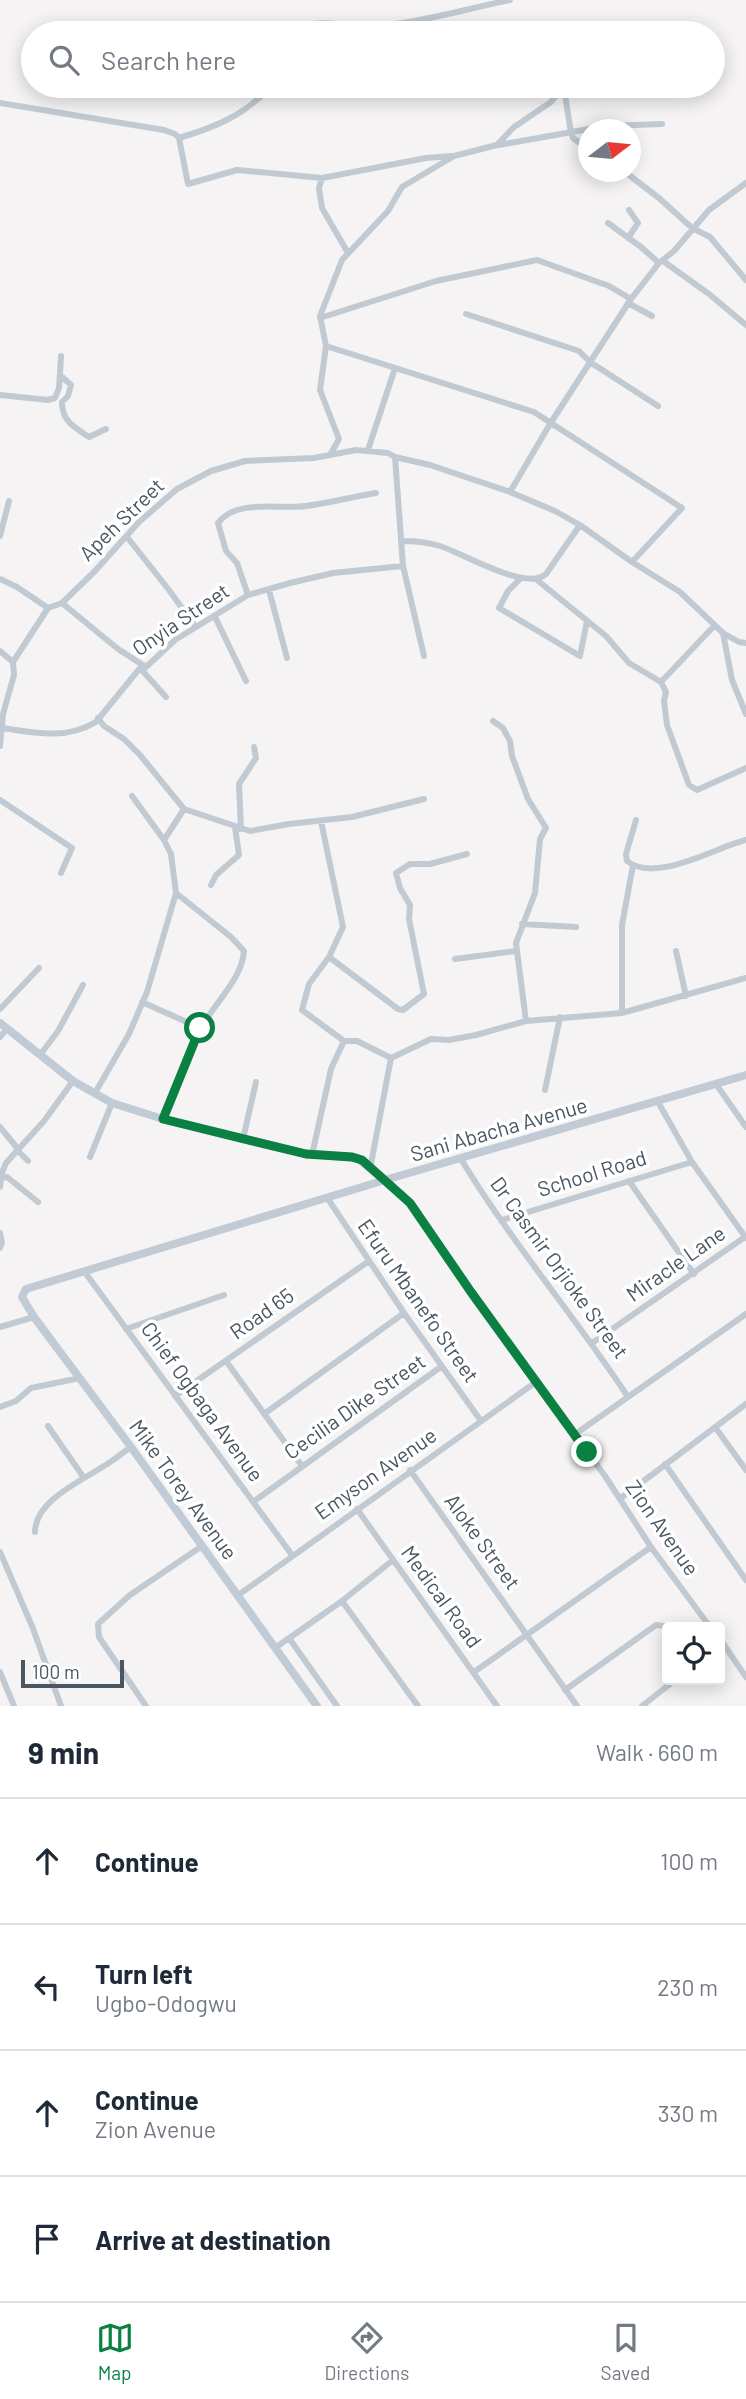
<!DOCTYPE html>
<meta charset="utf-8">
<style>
:root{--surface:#fff;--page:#f2f2f3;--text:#1f2937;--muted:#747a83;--line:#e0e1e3;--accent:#0b8043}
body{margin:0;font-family:Barlow,sans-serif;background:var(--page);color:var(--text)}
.controls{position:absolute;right:21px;bottom:21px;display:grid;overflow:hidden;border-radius:7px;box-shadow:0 4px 18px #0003}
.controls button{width:63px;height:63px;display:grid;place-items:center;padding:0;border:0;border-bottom:2px solid var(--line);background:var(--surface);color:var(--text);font:35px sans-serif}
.compass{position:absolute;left:578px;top:119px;width:63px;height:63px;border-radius:50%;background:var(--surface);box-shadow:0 4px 18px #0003;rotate:74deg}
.scale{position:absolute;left:21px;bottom:18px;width:103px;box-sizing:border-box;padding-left:7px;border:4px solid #4a5661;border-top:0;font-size:19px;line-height:24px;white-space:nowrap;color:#4a5661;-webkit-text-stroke:5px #fff;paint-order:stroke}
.stop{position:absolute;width:21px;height:21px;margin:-16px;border:5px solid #0b8043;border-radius:50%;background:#fff}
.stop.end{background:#0b8043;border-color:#fff;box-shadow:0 2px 7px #0008}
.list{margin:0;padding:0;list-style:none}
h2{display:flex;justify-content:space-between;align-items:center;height:91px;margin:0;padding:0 28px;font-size:30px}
h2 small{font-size:23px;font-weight:400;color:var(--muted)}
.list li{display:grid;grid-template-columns:46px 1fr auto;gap:21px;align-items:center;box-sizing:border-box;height:126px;padding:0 28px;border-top:2px solid var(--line)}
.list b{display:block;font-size:26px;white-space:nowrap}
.list p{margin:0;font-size:23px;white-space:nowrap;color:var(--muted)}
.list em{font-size:23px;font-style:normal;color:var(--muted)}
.icon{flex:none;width:38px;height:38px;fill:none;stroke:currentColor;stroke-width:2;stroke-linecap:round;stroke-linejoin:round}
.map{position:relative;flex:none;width:746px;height:1706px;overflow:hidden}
.search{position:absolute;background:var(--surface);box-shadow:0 4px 18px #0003;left:21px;right:21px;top:21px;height:77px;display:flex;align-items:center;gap:18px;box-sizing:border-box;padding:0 24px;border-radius:38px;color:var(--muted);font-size:26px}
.sheet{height:595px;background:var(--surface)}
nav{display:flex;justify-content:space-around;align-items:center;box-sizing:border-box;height:98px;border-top:2px solid var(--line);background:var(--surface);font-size:19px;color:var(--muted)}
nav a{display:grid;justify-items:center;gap:4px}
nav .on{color:var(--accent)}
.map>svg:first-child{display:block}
</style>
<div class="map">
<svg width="746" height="1706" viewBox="0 0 746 1706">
<rect width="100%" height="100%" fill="#f5f3f3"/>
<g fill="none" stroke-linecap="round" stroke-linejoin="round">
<path stroke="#c1cad2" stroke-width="6" d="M 302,33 L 304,27 C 318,20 342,25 358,26 C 403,28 465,9 510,0
M 564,86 L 551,102 L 514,127 L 497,145 L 454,156 L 402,187 L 388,211 L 342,260 L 320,316 L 326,346 L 534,412 L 682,508 L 632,562
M 564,88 L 571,133 L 573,138 L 588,149
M 0,103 L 164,130 L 175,134 L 179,138 C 216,127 245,115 271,86
M 179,138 L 188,184 L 237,170 L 322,178 L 426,158 L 452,156
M 499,145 L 606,126 L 662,124
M 625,172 L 659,198 L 692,228 L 710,237 L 746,280
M 322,178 L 319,188 L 322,208 L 348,253
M 608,223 L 641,247 L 659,263
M 628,238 L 638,223 L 629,210
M 663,261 L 709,294 L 746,325
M 628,303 L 652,316
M 466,314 L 579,351 L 590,362 L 658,406
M 320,318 L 436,281 L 537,260 L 609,286 L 631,299
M 326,346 L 320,390 L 339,439 L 331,453
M 60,375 L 71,385 L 68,396 L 62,402 C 62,421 74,427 89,437 L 106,429
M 0,395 L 48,400 L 55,398 L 59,388 L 61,356
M 368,450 L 395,368
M 395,457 L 403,566 L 424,656
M 510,492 L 550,424 L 631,299 L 659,263 L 674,251 L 709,210 L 746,183
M 0,536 L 9,501
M 127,537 L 169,590 L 195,626
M 402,541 C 415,541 427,542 440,546 C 463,553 526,592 546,574 L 580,525
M 521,578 L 508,591 L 499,608 L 580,656 L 587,621
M 0,579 L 17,587 L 48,608
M 537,580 L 606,636 L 629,663 L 661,682 L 666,692 L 664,701 L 667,725 L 689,785 L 697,790 L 746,768
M 269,590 L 287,658
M 248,595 L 237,563 L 226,551 L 218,523 C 237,498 279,510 306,506 C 329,503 352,497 376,493
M 62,603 L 118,649 L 146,667
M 215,617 L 246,681
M 723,633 L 732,680 L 746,714
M 0,651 L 13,662
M 13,662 L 48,608 L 62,603 L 95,571 L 139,522 L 177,489 L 211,471 L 245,461 L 314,458 L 356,450 L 388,453 L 395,457 L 430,465 L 510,492 L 555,511 L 580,525 L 632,562 L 680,592 L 723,633 L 739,642 L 746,643
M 140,668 L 166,697
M 661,682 L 714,626
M 98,718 L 104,726 L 124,739 L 140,755 L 184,809 L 250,831 L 289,824 L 352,817 L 424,799
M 493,721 L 503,728 L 510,741 L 512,756 L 528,799 L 546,828 L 540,839 L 535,893 L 516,943 L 526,1021
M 2,728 C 35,733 66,740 96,722 L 140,668 L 146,667 L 175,640 L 248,595 L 290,583 L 333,573 L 403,566
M 0,746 L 3,714 L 14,675 L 13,662
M 132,796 L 164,840
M 0,800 L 72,848 L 61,873
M 636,820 L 626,854 L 627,861 C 655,884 716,847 746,840
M 321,821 L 343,927 L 329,957 L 309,984 L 302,1010 L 344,1041 L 357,1041 L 391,1058
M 241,829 L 239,784 L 256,758 L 254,747
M 211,885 L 216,875 L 239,855 L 235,827
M 522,924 L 576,927
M 676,951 L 686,996
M 329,957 L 398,1009 L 403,1010 L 424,994 L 409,919 L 410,905 L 400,888 L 396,873 L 410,864 L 430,864 L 467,854
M 455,959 L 516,951
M 142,1002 L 200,1028
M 0,1009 L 39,968
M 622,1013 L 622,925 L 633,865
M 0,1037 L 6,1030
M 40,1055 L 58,1031 L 83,985
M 716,1084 L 746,1127
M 545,1090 L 560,1017
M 95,1093 L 129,1034 L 147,992 L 176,893
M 658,1102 L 692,1162 L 746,1238
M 163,1119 C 175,1090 185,1060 199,1032 C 211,1006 242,981 244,951 L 231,937 L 176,893 L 171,854 L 164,840 L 184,809
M 0,1127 L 18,1149
M 243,1139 L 256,1082
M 17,1150 L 28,1161
M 312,1155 L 331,1069 L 344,1041
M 90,1157 L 112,1103
M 461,1159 C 511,1242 575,1316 628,1397
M 370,1169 L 391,1058 L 431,1039 L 449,1040 L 476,1035 L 526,1021 L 622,1013 L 746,978
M 1,1178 L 7,1177 L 38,1202
M 385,1180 L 410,1203 L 423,1221 L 471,1292 L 605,1476 L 651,1547 L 710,1627
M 629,1181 L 694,1274
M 0,1187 L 2,1173 L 6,1163 L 44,1121 L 73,1081
M 328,1199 L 404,1313 L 481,1421
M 502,1220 L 692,1162
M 0,1233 L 2,1243 L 0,1248
M 84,1271 L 292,1555
M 0,1327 L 34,1317
M 126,1329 L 224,1295
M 592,1343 L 745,1237
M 226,1361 L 302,1466
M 175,1396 L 369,1261
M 0,1407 L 16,1401 L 31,1388 L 80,1378
M 264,1414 L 404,1313
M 48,1426 L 84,1478
M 715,1427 L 746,1470
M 574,1435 L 746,1314
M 665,1464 L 746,1580
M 410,1470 L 577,1706
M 621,1498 L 746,1404
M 253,1502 L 442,1366
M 357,1509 L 497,1706
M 35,1532 C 35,1501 81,1481 104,1466 C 114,1460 122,1453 131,1447
M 0,1552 L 32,1626 L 61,1706
M 237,1596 L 536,1382
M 342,1601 L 418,1706
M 289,1638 L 337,1706
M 720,1639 L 746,1677
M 275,1648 L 342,1601 L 393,1560
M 0,1672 L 14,1706
M 474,1672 L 651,1547
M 565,1690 L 656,1625 L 664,1626 L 667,1632
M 146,1706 L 99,1637 L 98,1624 L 130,1595 L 202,1546
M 642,1706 L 675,1680"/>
<path stroke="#c1cbd6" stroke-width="8" d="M 0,1023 L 73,1081 L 112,1103 L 163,1119 L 306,1154 L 357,1158 L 385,1180
M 317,1706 L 131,1447 L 34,1317 L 22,1297 L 26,1289 L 385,1180 L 746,1075"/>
</g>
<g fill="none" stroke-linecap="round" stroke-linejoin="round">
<path stroke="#0b8043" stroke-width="9" d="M 200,1028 L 163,1119 L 306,1154 L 352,1157 L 362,1160 L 410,1203 L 471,1292 L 587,1452"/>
</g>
<g text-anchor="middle" stroke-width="7" stroke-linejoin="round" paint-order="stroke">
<g font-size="21" fill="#4a5661" stroke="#fff">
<text transform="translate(122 520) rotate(-44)" y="7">Apeh Street</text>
<text transform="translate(181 620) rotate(-34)" y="7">Onyia Street</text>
<text transform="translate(499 1130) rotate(-16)" y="7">Sani Abacha Avenue</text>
<text transform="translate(592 1174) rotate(-17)" y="7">School Road</text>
<text transform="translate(676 1264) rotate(-35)" y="7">Miracle Lane</text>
<text transform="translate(559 1268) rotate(54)" y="7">Dr Casmir Orjioke Street</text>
<text transform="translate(418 1301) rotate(55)" y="7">Efuru Mbanefo Street</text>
<text transform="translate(262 1314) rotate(-35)" y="7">Road 65</text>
<text transform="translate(202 1402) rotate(54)" y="7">Chief Ogbaga Avenue</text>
<text transform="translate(355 1407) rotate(-35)" y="7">Cecilia Dike Street</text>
<text transform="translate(376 1474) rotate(-35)" y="7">Emyson Avenue</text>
<text transform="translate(183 1490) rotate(54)" y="7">Mike Torey Avenue</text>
<text transform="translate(662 1528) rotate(55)" y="7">Zion Avenue</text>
<text transform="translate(482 1542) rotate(54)" y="7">Aloke Street</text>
<text transform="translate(441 1597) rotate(54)" y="7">Medical Road</text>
</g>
</g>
</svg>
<div class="controls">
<button><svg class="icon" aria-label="locate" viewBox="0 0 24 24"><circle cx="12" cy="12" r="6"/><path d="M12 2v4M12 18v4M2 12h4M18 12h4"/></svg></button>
</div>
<svg class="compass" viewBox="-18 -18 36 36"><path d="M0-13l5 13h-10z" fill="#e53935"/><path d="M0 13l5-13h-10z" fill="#747a83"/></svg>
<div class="scale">100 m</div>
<div class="stop" style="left:200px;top:1028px"></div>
<div class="stop end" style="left:587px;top:1452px"></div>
<div class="search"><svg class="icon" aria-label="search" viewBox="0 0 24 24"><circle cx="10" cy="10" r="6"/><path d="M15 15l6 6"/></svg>Search here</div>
</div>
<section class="sheet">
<h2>9 min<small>Walk · 660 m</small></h2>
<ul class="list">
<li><svg class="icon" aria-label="ahead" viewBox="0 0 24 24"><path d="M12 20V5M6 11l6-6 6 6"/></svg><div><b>Continue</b></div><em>100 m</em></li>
<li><svg class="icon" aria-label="left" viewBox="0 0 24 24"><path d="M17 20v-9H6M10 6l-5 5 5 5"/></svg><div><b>Turn left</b><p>Ugbo-Odogwu</p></div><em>230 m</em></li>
<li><svg class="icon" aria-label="ahead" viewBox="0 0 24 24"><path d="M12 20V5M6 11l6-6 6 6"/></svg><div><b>Continue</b><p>Zion Avenue</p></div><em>330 m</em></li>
<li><svg class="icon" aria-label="arrive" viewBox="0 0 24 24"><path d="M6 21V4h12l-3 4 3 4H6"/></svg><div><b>Arrive at destination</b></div></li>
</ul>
</section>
<nav>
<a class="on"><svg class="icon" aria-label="map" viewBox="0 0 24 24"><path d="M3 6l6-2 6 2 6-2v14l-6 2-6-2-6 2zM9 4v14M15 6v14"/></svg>Map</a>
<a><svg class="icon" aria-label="directions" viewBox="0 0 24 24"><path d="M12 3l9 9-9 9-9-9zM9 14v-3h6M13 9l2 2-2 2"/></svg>Directions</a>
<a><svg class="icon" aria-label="saved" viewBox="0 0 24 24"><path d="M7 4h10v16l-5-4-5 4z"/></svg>Saved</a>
</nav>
